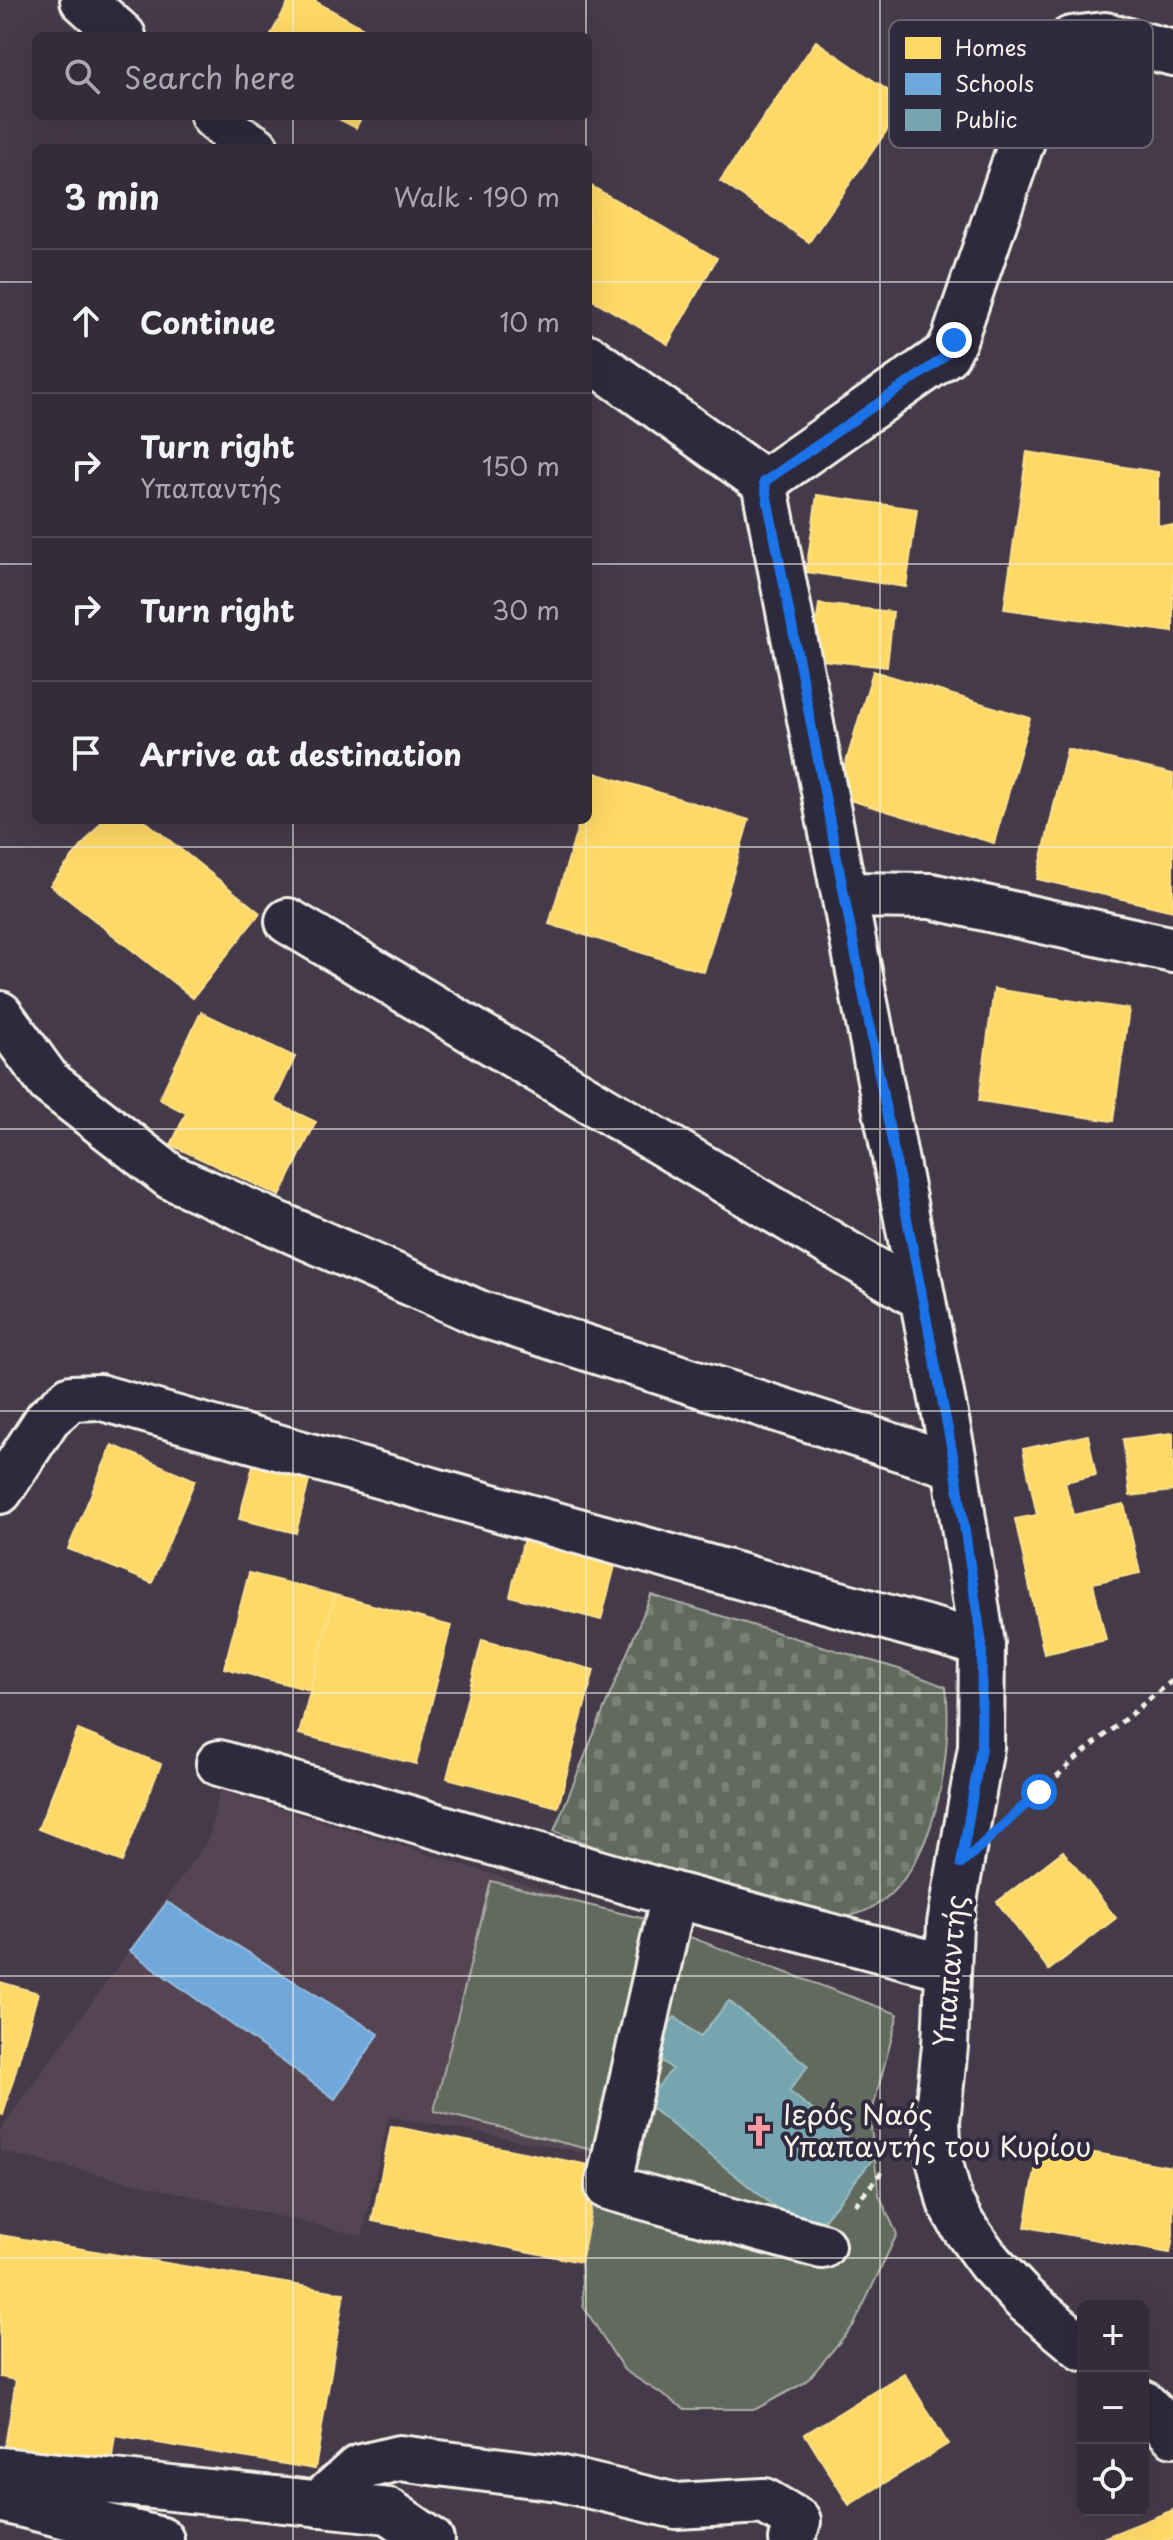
<!DOCTYPE html>
<meta charset="utf-8">
<style>
:root{--surface:#342c38;--page:#3f3843;--text:#f1f3f6;--muted:#a9a7ae;--line:#4e4853}
body{margin:0;font-family:"Playpen Sans",sans-serif;background:var(--page);color:var(--text)}
.controls{position:absolute;right:24px;bottom:24px;display:grid;overflow:hidden;border-radius:12px;box-shadow:0 8px 32px #0002}
.controls button{width:72px;height:72px;display:grid;place-items:center;padding:0;border:0;border-bottom:2px solid var(--line);background:var(--surface);color:var(--text);font:40px sans-serif}
.stop{position:absolute;width:24px;height:24px;margin:-18px;border:6px solid #1a73e8;border-radius:50%;background:#fff}
.stop.end{background:#1a73e8;border-color:#fff;box-shadow:0 2px 8px #0008}
.list{margin:0;padding:0;list-style:none}
h2{display:flex;justify-content:space-between;align-items:center;height:104px;margin:0;padding:0 32px;font-size:34px}
h2 small{font-size:26px;font-weight:400;color:var(--muted)}
.list li{display:grid;grid-template-columns:52px 1fr auto;gap:24px;align-items:center;box-sizing:border-box;height:144px;padding:0 32px;border-top:2px solid var(--line)}
.list b{display:block;font-size:30px;white-space:nowrap}
.list p{margin:0;font-size:26px;white-space:nowrap;color:var(--muted)}
.list em{font-size:26px;font-style:normal;color:var(--muted)}
.icon{flex:none;width:44px;height:44px;fill:none;stroke:currentColor;stroke-width:2;stroke-linecap:round;stroke-linejoin:round}
.map{position:relative;flex:none;width:1173px;height:2540px;overflow:hidden}
.search{position:absolute;background:var(--surface);box-shadow:0 8px 32px #0002;left:32px;top:32px;width:560px;height:88px;display:flex;align-items:center;gap:20px;box-sizing:border-box;padding:0 28px;border-radius:12px;color:var(--muted);font-size:30px}
.panel{position:absolute;background:var(--surface);box-shadow:0 8px 32px #0002;left:32px;top:144px;width:560px;height:680px;border-radius:12px}
.map>svg:first-child{display:block}
</style>
<div class="map">
<svg width="1173" height="2540" viewBox="0 0 1173 2540">
<defs>
<pattern id="cemetery-stones" width="16" height="16" patternUnits="userSpaceOnUse" patternTransform="scale(2)"><rect width="16" height="16" fill="#626b5f"/><path d="M2 7V4a2 2 0 0 1 4 0v3zM10 15v-3a2 2 0 0 1 4 0v3z" fill="#798176"/></pattern>
</defs>
<rect width="100%" height="100%" fill="#453a4a"/>
<filter id="ink" filterUnits="userSpaceOnUse"><feTurbulence type="fractalNoise" baseFrequency=".0125" numOctaves="2"/><feDisplacementMap in="SourceGraphic" scale="16" xChannelSelector="R" yChannelSelector="G"/><feConvolveMatrix kernelMatrix="1 2 1 2 8 2 1 2 1" color-interpolation-filters="sRGB"/></filter>
<g filter="url(#ink)">
<path fill="#544553" d="M 220,1790 L 660,1926 L 602,2156 L 389,2116 L 362,2236 L 0,2151 L 0,2131 L 209,1838 Z"/>
<path fill="url(#cemetery-stones)" stroke="#abaea4" stroke-width="2" d="M 651,1595 L 899,1669 L 946,1687 C 954,1759 933,1902 845,1917 C 837,1918 828,1917 820,1916 L 656,1870 L 554,1831 Z"/>
<path fill="#626b5f" stroke="#abaea4" stroke-width="2" d="M 491,1881 L 649,1920 L 592,2150 L 434,2111 Z
M 660,1926 L 898,2014 L 870,2119 L 879,2195 L 897,2234 L 854,2325 L 806,2382 L 756,2409 L 685,2409 L 624,2370 L 583,2306 L 581,2262 L 602,2156 Z"/>
<path fill="#ffd966" stroke="#fce08d" stroke-width="2" d="M 290,0 L 313,0 L 378,36 L 270,36 Z
M 816,41 L 906,103 L 809,242 L 720,181 Z
M 333,116 L 362,116 L 356,128 Z
M 588,184 L 717,258 L 668,344 L 588,297 Z
M 1027,452 L 1158,472 L 1158,525 L 1173,526 L 1173,632 L 1004,609 Z
M 817,495 L 917,509 L 906,587 L 806,572 Z
M 819,604 L 893,612 L 887,667 L 812,659 Z
M 873,671 L 1030,718 L 994,843 L 836,796 Z
M 1067,749 L 1173,774 L 1173,911 L 1037,879 Z
M 595,773 L 749,820 L 704,972 L 549,924 L 580,820 L 588,820 L 588,795 Z
M 103,820 L 144,820 L 260,913 L 193,998 L 50,885 Z
M 994,989 L 1129,1009 L 1113,1121 L 979,1101 Z
M 201,1012 L 295,1057 L 274,1102 L 316,1122 L 280,1196 L 171,1145 L 186,1113 L 159,1099 Z
M 1173,1433 L 1173,1491 L 1130,1496 L 1123,1439 Z
M 1088,1435 L 1096,1475 L 1065,1482 L 1073,1515 L 1124,1504 L 1140,1573 L 1093,1583 L 1106,1640 L 1044,1654 L 1015,1519 L 1037,1515 L 1023,1449 Z
M 112,1445 L 195,1480 L 152,1583 L 68,1549 Z
M 256,1454 L 312,1469 L 296,1533 L 239,1519 Z
M 524,1538 L 616,1562 L 601,1620 L 510,1596 Z
M 249,1573 L 335,1595 L 310,1690 L 224,1668 Z
M 335,1595 L 451,1626 L 416,1764 L 299,1734 Z
M 482,1640 L 594,1670 L 558,1807 L 447,1778 Z
M 78,1730 L 161,1764 L 122,1862 L 38,1829 Z
M 1063,1851 L 1116,1918 L 1049,1970 L 997,1902 Z
M 0,1982 L 38,1993 L 3,2115 L 0,2114 Z
M 391,2126 L 599,2167 L 581,2262 L 372,2221 Z
M 1040,2143 L 1173,2167 L 1173,2236 L 1170,2253 L 1025,2227 Z
M 0,2235 L 344,2293 L 315,2469 L 115,2436 L 110,2470 L 4,2452 L 16,2380 L 0,2377 Z
M 904,2373 L 948,2444 L 849,2505 L 805,2434 Z
M 1173,2510 L 1173,2540 L 1098,2540 Z"/>
<path fill="#6fa8dc" stroke="#97bee0" stroke-width="2" d="M 167,1902 L 379,2034 L 335,2099 L 130,1951 Z"/>
<path fill="#76a5af" stroke="#9cbcc0" stroke-width="2" d="M 729,2001 L 808,2066 L 789,2091 L 873,2159 L 811,2236 L 645,2103 L 672,2069 L 648,2049 L 675,2017 L 700,2037 Z"/>
<g fill="none" stroke-linecap="round" stroke-linejoin="round">
<defs>
<path id="minor" d="M 83,0 L 123,36
M 213,116 L 232,133 L 256,148
M 588,357 L 764,482 L 955,1466 L 982,1644 L 981,1747 L 950,1924 L 945,2046 L 937,2121 L 939,2159 L 950,2202 L 963,2226 L 990,2263 L 1024,2299 L 1083,2348
M 764,482 L 947,354 L 954,340 L 1048,65 L 1071,39 L 1105,35 L 1173,53
M 844,895 L 931,896 L 1173,950
M 288,921 L 922,1298
M 0,1014 L 49,1082 L 171,1177 L 481,1314 L 955,1466
M 0,1491 L 48,1418 L 71,1398 L 99,1397 L 982,1644
M 219,1763 L 674,1895 L 946,1967
M 674,1895 L 608,2187 L 822,2246
M 1143,2403 L 1173,2434
M 0,2470 L 389,2511 L 431,2540
M 0,2499 L 161,2540
M 318,2504 L 358,2468 L 399,2458 L 558,2478 L 676,2506 L 764,2501 L 798,2521 L 792,2540"/>
</defs>
<use href="#minor" stroke="#f4f1e8" stroke-width="50"/>
<path stroke="#f4f1e8" stroke-width="5" stroke-dasharray="6 6" stroke-linecap="butt" d="M 1030,1801 L 1078,1757 L 1173,1680
M 855,2205 L 884,2169"/>
<use href="#minor" stroke="#2f2a3d" stroke-width="44"/>
</g>
</g>
<g fill="none" stroke-linecap="round" stroke-linejoin="round" filter="url(#ink)">
<path stroke="#1a73e8" stroke-width="10" d="M 954,340 L 947,354 L 935,364 L 764,482 L 955,1466 L 982,1644 L 981,1747 L 961,1864 L 1039,1792"/>
</g>
<path fill="none" stroke="#f4f1e8" stroke-width="2" stroke-opacity="0.55" d="M 293,0 L 293,36M 586,0 L 586,36M 880,0 L 880,2540M 293,116 L 293,148M 586,116 L 586,148M 0,282 L 36,282M 588,282 L 1173,282M 0,564 L 36,564M 588,564 L 1173,564M 293,820 L 293,2540M 586,820 L 586,2540M 0,847 L 1173,847M 0,1129 L 1173,1129M 0,1411 L 1173,1411M 0,1693 L 1173,1693M 0,1976 L 1173,1976M 0,2258 L 1173,2258"/>
<defs>
<symbol id="church-bare" viewBox="-9 -9 18 18"><path d="M-1.2-6h2.4v3.5h3.3v2.4h-3.3V6h-2.4V-.1h-3.3v-2.4h3.3Z" fill="#ff9aa2" stroke="#2f2a3d" stroke-width="2.5" paint-order="stroke"/></symbol>
</defs>
<g fill-rule="evenodd">
<use href="#church-bare" x="737" y="2109" width="44" height="44"/>
</g>
<g text-anchor="middle" stroke-width="8" stroke-linejoin="round" paint-order="stroke">
<g font-size="28" fill="#f4f1e8" stroke="#2f2a3d">
<text transform="translate(950 1971) rotate(-85)" y="10">Υπαπαντής</text>
</g>
<g font-size="28" fill="#f4f1e8" stroke="#2f2a3d" text-anchor="start">
<text x="783" y="2125">Ιερός Ναός<tspan x="783" dy="32">Υπαπαντής του Κυρίου</tspan></text>
</g>
</g>
<rect x="889" y="20" width="264" height="128" rx="12" fill="#2f2a3d" stroke="#6a6670" stroke-width="2"/>
<rect x="905" y="37" width="36" height="22" fill="#ffd966"/>
<rect x="905" y="73" width="36" height="22" fill="#6fa8dc"/>
<rect x="905" y="109" width="36" height="22" fill="#76a5af"/>
<g font-size="22" fill="#f4f1e8">
<text x="955" y="56">Homes</text>
<text x="955" y="92">Schools</text>
<text x="955" y="128">Public</text>
</g>
</svg>
<div class="controls">
<button>+</button>
<button>−</button>
<button><svg class="icon" aria-label="locate" viewBox="0 0 24 24"><circle cx="12" cy="12" r="6"/><path d="M12 2v4M12 18v4M2 12h4M18 12h4"/></svg></button>
</div>
<div class="stop" style="left:1039px;top:1792px"></div>
<div class="stop end" style="left:954px;top:340px"></div>
<div class="search"><svg class="icon" aria-label="search" viewBox="0 0 24 24"><circle cx="10" cy="10" r="6"/><path d="M15 15l6 6"/></svg>Search here</div>
<section class="panel">
<h2>3 min<small>Walk · 190 m</small></h2>
<ul class="list">
<li><svg class="icon" aria-label="ahead" viewBox="0 0 24 24"><path d="M12 20V5M6 11l6-6 6 6"/></svg><div><b>Continue</b></div><em>10 m</em></li>
<li><svg class="icon" aria-label="right" viewBox="0 0 24 24"><path d="M7 20v-9h11M14 6l5 5-5 5"/></svg><div><b>Turn right</b><p>Υπαπαντής</p></div><em>150 m</em></li>
<li><svg class="icon" aria-label="right" viewBox="0 0 24 24"><path d="M7 20v-9h11M14 6l5 5-5 5"/></svg><div><b>Turn right</b></div><em>30 m</em></li>
<li><svg class="icon" aria-label="arrive" viewBox="0 0 24 24"><path d="M6 21V4h12l-3 4 3 4H6"/></svg><div><b>Arrive at destination</b></div></li>
</ul>
</section>
</div>
